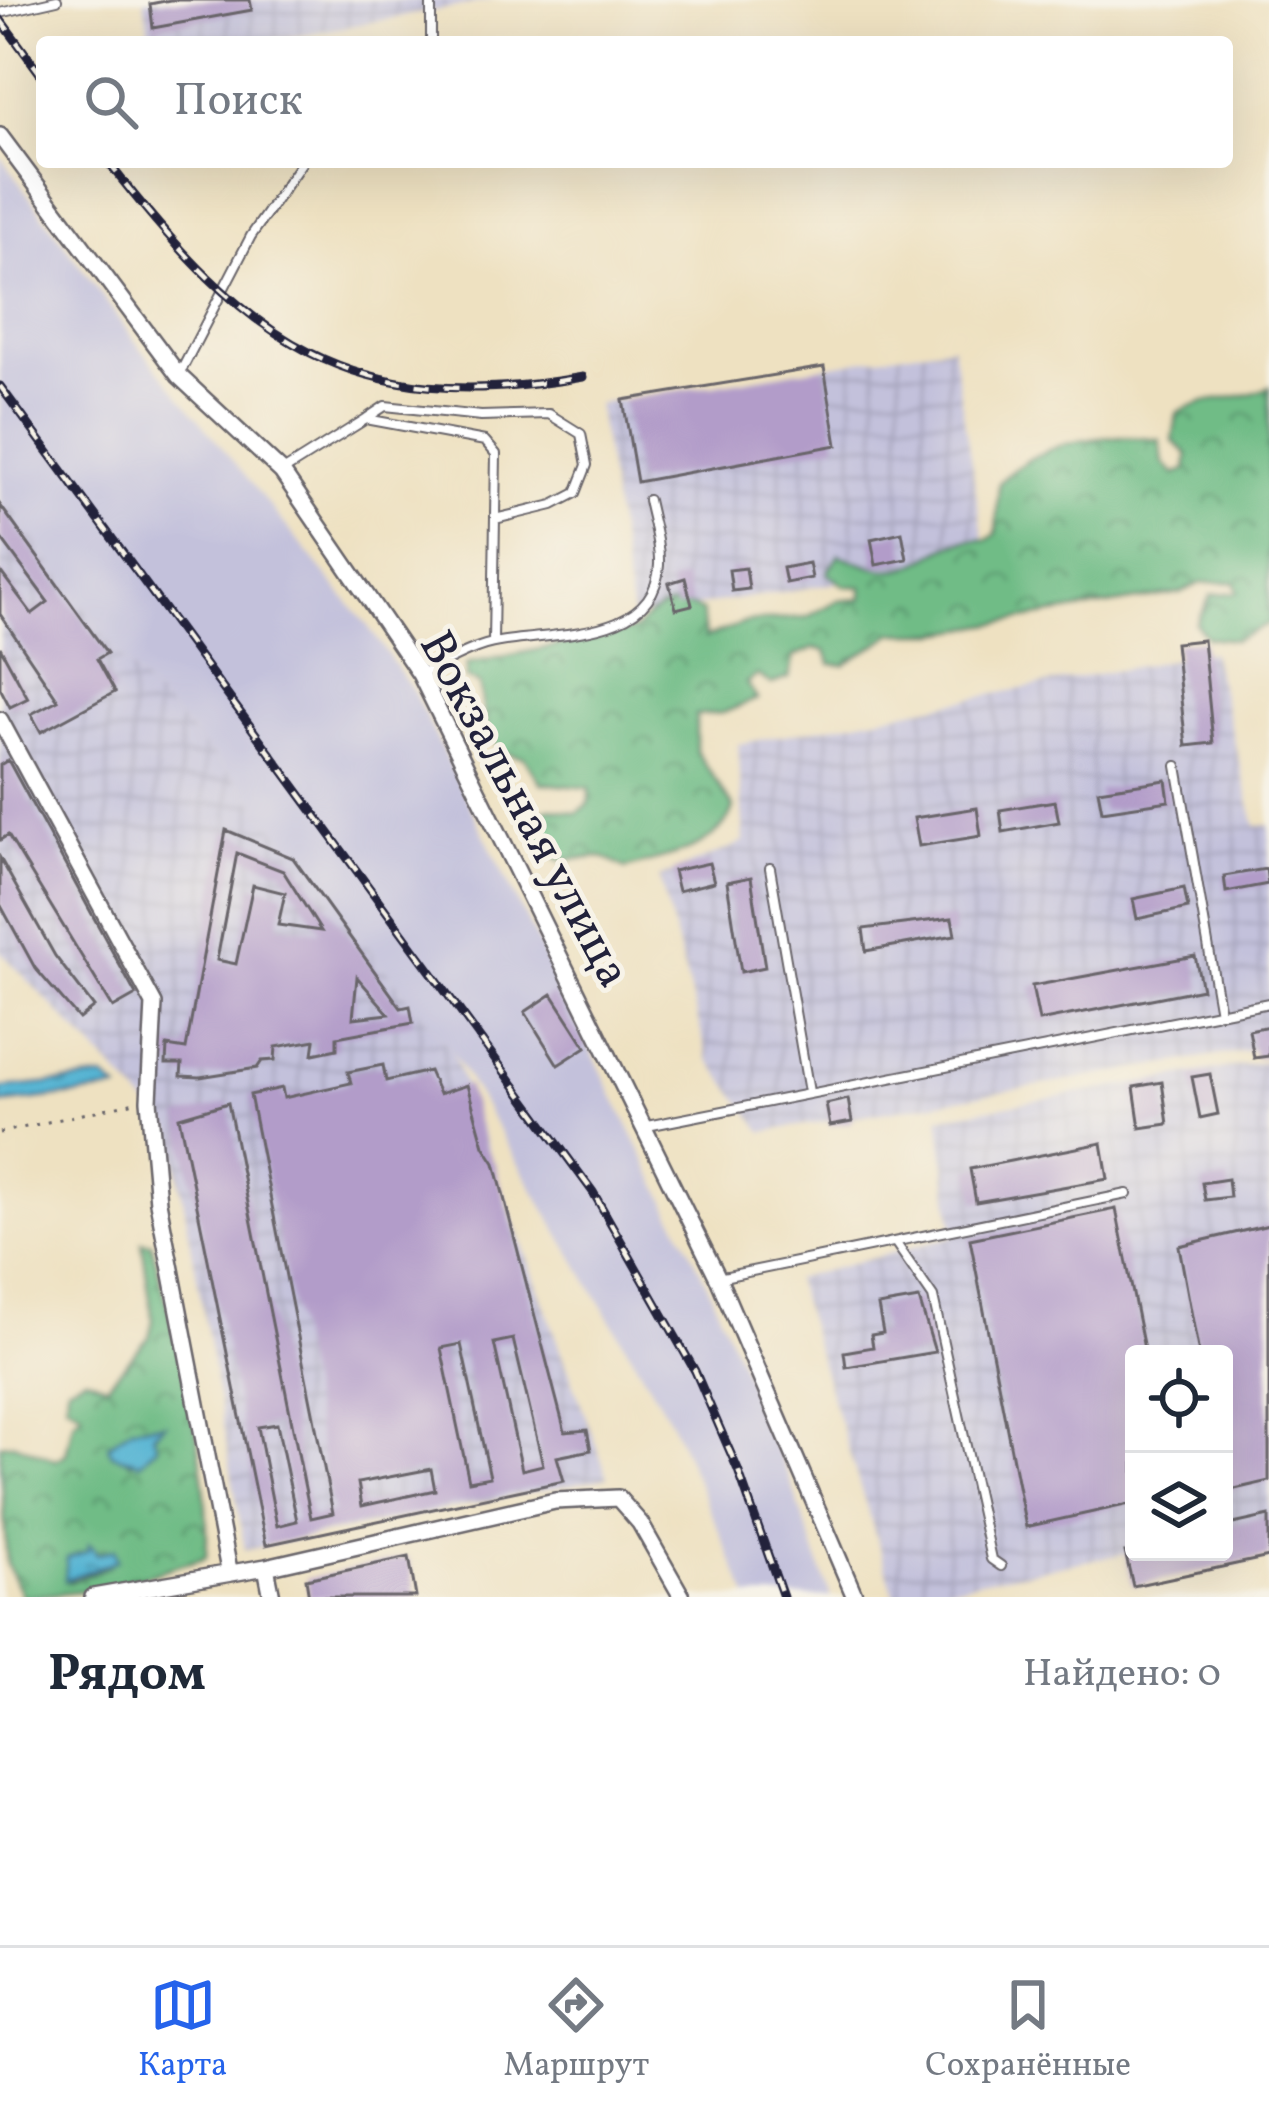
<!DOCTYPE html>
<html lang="ru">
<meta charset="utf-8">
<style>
:root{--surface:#fff;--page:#f6f6f7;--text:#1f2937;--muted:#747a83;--line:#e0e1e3;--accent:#2563eb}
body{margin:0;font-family:Vollkorn,serif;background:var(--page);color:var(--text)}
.controls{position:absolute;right:36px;bottom:36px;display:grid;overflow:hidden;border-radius:12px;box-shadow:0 12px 48px #0002}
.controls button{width:108px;height:108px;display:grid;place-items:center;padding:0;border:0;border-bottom:3px solid var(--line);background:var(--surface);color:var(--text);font:60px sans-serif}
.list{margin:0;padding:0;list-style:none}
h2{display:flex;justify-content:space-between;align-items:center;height:156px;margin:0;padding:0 48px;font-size:51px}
h2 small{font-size:39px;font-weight:400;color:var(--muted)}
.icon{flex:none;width:66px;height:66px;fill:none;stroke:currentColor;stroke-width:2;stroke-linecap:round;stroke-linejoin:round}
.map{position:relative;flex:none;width:1269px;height:1597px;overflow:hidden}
.search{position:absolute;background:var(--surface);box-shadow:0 12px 48px #0002;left:36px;right:36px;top:36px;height:132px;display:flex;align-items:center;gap:30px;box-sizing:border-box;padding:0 42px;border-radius:12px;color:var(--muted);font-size:45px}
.sheet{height:348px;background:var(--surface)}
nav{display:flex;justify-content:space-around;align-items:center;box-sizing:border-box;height:168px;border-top:3px solid var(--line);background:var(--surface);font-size:33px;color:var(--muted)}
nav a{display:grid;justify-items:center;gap:6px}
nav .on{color:var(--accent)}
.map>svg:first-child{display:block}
</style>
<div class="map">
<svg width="1269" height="1597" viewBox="0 0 1269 1597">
<defs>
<pattern id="industrial-grid" width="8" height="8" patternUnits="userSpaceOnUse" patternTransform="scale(3)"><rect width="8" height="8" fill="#c3c1db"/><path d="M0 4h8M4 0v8" fill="none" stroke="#a7a6bd"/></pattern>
<pattern id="forest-crowns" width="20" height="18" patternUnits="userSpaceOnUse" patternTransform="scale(3)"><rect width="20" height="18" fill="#6fbc86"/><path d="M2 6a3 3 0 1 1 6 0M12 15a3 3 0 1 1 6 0" fill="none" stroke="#5b986f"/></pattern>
<pattern id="water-ripples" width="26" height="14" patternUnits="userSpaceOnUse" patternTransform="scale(3)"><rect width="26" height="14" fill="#54b4d3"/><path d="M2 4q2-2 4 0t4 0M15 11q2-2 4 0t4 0" fill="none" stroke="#4592ac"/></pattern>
</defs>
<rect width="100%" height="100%" fill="#f7f3e8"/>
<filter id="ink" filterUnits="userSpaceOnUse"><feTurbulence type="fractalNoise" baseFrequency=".00833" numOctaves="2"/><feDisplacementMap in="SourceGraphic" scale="24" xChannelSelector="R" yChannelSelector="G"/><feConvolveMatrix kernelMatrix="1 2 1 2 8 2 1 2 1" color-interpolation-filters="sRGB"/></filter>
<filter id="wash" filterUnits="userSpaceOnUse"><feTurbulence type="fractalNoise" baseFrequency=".004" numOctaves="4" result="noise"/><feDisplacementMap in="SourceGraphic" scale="48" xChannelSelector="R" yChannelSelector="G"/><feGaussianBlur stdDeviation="2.7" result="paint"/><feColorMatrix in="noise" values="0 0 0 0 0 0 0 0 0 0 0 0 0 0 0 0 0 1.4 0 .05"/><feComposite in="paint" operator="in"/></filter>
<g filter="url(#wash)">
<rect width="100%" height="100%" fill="#eee1c1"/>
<path fill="url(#industrial-grid)" d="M 144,0 L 495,0 L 261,42 L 150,42 Z
M 952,345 L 987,558 L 632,617 L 597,404 Z
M 0,492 L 120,658 L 240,785 L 452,1052 L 608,1477 L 245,1550 L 171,1130 L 0,951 Z
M 1211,652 L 1256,826 L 1269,825 L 1269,1047 L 763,1132 L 708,1058 L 659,878 L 744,842 L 738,744 Z
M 1269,1061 L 1269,1526 L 1224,1535 L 1224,1354 L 1134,1354 L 1134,1552 L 895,1597 L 794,1279 L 954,1236 L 939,1117 Z"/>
<path fill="#c3c1db" d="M 0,156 L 135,341 L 368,626 L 414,693 L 707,1284 L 791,1483 L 831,1597 L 748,1597 L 670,1420 L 452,1052 L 240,785 L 120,658 L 0,492 Z"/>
<path fill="url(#forest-crowns)" stroke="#486f60" stroke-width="3" fill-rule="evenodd" d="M 1269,387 L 1269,624 L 1235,640 L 1207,637 L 1196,624 L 1211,595 L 1238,592 L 1234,582 L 1201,583 L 1179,593 L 939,633 L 894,633 L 844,665 L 831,664 L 826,651 L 815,648 L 794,656 L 789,678 L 771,684 L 758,675 L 746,683 L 757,699 L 723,713 L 696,715 L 696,751 L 734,808 C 715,852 668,855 626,869 L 602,857 L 559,860 L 542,843 L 532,813 L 552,808 L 577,813 L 589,804 L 590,788 L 541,783 L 524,757 C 483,753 486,719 479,684 L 466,678 L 467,664 L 635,630 C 654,608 672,597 702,611 L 705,638 L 747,622 L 807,617 L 837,601 L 862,599 L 862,587 L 845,586 L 827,573 L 839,555 C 854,560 871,569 886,570 C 928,571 937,536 988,540 L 996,534 L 999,483 C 1040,440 1103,432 1160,440 L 1163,463 L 1174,474 L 1186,470 L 1188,454 L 1173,441 L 1177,413 C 1206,395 1238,402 1269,387 Z
M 142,1242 L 151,1243 C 175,1332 213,1467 206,1557 L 101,1589 L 23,1597 L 7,1564 L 0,1444 L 14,1443 L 56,1460 L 66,1454 L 73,1422 L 82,1412 L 66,1403 L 67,1386 L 86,1377 L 107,1385 L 149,1337 L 153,1321 ZM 163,1424 L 131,1463 L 111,1443 L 140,1426 ZM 87,1551 L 109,1566 L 70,1582 L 76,1554 Z"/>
<path fill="url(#water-ripples)" stroke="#3b6b87" stroke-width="3" d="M 105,1078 L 118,1090 L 0,1104 L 0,1088 Z
M 165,1424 L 153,1434 L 157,1446 L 140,1463 L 112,1454 L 108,1446 L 132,1427 Z
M 89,1544 L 97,1554 L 115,1549 L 118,1560 L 65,1580 L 67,1558 L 87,1551 Z"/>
<g id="blocks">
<path fill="#b29cc9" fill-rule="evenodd" d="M 170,0 L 250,0 L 252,10 L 153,28 L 150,4 Z
M 824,367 L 837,445 L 637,482 L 623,400 Z
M 0,505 L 107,653 L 97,659 L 115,692 L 41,732 L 31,714 L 58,700 L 0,614 L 0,571 L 32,614 L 48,602 L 0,537 Z
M 902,532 L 907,559 L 876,565 L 871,539 Z
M 809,563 L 812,578 L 786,583 L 783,568 Z
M 746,568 L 749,589 L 732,591 L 729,570 Z
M 685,578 L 692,605 L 676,609 L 669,583 Z
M 1203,640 L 1213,743 L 1186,746 L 1175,643 Z
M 0,647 L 28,698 L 10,707 L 0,688 Z
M 8,760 L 136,995 L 113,1008 L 8,835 L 0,840 L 0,765 Z
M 1166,780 L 1169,801 L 1102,811 L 1098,790 Z
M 1055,801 L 1059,822 L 1003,832 L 1000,810 Z
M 977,808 L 981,836 L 919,846 L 914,818 Z
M 226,830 L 293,858 L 401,1008 L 410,1006 L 413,1023 L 337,1037 L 337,1049 L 313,1054 L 315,1040 L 276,1047 L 275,1060 L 262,1061 L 257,1068 L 200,1077 L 181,1076 L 182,1064 L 166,1064 L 167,1046 L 186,1049 ZM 237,853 L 283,871 L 321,931 L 278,925 L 285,893 L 253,885 L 236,964 L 217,960 ZM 357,977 L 389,1014 L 353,1018 Z
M 0,858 L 55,956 L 94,1007 L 79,1019 L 35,968 L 0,904 Z
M 709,863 L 714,882 L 678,891 L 673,871 Z
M 1266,869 L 1268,884 L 1226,892 L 1224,876 Z
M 751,877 L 765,967 L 741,972 L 727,882 Z
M 1184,888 L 1188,908 L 1137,919 L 1133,899 Z
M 952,918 L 955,935 L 866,951 L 863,929 Z
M 1195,956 L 1202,989 L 1039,1021 L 1032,986 Z
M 552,994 L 586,1047 L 558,1065 L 525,1012 Z
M 1269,1026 L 1269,1056 L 1254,1058 L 1249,1030 Z
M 383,1065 L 386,1081 L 429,1071 L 439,1094 L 467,1085 L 484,1146 L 495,1163 L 565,1432 L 587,1430 L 591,1450 L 557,1457 L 564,1481 L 266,1545 L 179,1117 L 228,1103 L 311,1518 L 333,1513 L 250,1095 L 282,1088 L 284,1098 L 351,1083 L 348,1072 ZM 513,1339 L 543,1465 L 522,1470 L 494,1343 ZM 461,1344 L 490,1477 L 469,1481 L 441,1348 ZM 277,1424 L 297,1521 L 277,1526 L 258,1427 ZM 431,1469 L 435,1490 L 362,1506 L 358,1483 Z
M 1210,1074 L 1218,1114 L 1200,1118 L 1192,1077 Z
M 1162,1082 L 1168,1124 L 1140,1128 L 1134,1087 Z
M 848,1099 L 852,1122 L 830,1126 L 826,1104 Z
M 1102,1143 L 1108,1179 L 976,1202 L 970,1169 Z
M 1228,1179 L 1230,1197 L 1205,1200 L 1202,1183 Z
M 1116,1209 L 1145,1354 L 1134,1354 L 1134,1503 L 1026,1527 L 970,1239 Z
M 1269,1225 L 1269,1481 L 1226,1491 L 1224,1354 L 1199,1354 L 1179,1246 Z
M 919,1299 L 935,1352 L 846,1367 L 844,1352 L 873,1347 L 871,1335 L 883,1333 L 878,1306 Z
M 1269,1516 L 1269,1557 L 1133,1586 L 1125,1552 L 1224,1552 L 1224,1526 Z
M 409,1557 L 416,1597 L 309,1597 L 306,1579 Z"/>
</g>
</g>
<g filter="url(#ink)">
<use href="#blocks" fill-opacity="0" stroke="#69656a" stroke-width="3"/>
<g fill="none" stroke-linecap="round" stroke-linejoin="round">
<defs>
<path id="lane" d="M 0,13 L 57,0
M 431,42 L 431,0
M 180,373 L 251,236 L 302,162
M 367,418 L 385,406 L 481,416 L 549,414 L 581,434 L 587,465 L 576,493 L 553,505 L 495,519
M 283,471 L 366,419 L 485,441 L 496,454 L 493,642
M 421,674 C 445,663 472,646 499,642 C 552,632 656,641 659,565 C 660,544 652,520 648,500
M 1177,766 L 1220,1013
M 770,868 L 809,1092
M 647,1126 L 1269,1003
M 895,1242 L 933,1297 L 991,1559 L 1001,1566
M 718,1278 L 1127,1194"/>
<path id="street" d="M 0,136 L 179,376 L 282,472 L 420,674 L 718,1278 L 855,1597
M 0,720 L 154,1004 L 149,1100 L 158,1202 L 229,1570
M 266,1567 L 272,1597
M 93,1597 L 266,1567 L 555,1501 L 618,1498 L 640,1523 L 682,1597"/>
</defs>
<use href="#lane" stroke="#69656a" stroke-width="12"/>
<use href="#street" stroke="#69656a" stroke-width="20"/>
<path stroke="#69656a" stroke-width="3" stroke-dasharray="3 9" stroke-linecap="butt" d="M 0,1133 L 135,1102"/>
<use href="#lane" stroke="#fff" stroke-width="8"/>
<use href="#street" stroke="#fff" stroke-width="15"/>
<defs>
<path id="rail" d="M 0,19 L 42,76
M 108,162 C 247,341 348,419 583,377
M 0,386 L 593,1192 L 695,1371 L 738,1470 L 783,1597"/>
</defs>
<use href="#rail" stroke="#22223b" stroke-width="9"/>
<use href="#rail" stroke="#f7f3e8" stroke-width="4.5" stroke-dasharray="14" stroke-linecap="butt"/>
</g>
</g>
<g text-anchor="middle" stroke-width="10" stroke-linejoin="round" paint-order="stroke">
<g font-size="48" fill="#22223b" stroke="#f7f3e8">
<text transform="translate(527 808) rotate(62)" y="17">Вокзальная улица</text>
</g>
</g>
</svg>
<div class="controls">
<button><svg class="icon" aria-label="locate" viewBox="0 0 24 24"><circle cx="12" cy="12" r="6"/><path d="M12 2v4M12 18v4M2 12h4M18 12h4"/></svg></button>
<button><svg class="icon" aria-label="layers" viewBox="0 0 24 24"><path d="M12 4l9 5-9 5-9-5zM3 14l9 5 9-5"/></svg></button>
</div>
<div class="search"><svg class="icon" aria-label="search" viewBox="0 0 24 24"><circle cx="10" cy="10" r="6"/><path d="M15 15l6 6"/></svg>Поиск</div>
</div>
<section class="sheet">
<h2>Рядом<small>Найдено: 0</small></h2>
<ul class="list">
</ul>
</section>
<nav>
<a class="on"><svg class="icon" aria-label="map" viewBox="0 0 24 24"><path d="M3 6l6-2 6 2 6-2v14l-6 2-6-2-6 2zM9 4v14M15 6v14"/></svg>Карта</a>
<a><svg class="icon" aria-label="directions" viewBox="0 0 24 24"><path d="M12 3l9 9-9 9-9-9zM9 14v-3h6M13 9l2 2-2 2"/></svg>Маршрут</a>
<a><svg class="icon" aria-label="saved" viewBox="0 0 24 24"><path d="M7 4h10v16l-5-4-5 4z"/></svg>Сохранённые</a>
</nav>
